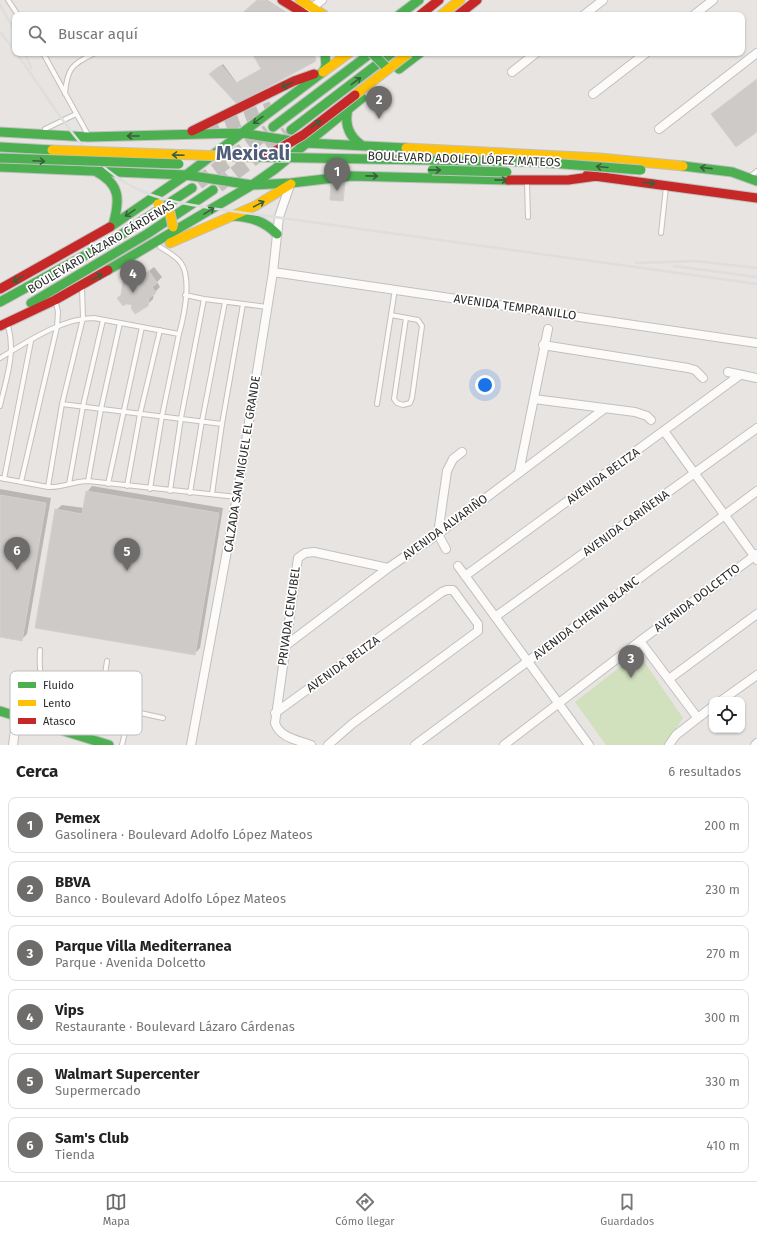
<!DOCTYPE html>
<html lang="es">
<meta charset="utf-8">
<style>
:root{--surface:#fff;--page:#f6f6f6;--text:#222;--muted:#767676;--line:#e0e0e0;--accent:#6d6c6b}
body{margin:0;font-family:"Fira Sans",sans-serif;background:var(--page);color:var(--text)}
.controls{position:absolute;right:12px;bottom:12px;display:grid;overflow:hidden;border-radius:8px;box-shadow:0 1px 3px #0004}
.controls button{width:36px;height:36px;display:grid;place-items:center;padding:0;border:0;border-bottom:1px solid var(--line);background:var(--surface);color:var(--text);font:20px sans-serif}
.you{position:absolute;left:485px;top:385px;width:14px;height:14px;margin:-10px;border:3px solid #fff;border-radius:50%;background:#1a73e8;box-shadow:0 0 0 6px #1a73e833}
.badge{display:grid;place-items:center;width:26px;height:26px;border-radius:50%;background:var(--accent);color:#fff;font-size:13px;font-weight:700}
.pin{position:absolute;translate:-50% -33px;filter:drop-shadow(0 1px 2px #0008)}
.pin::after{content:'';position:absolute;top:21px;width:14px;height:12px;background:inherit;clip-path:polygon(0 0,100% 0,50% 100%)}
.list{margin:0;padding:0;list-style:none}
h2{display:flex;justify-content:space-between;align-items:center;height:52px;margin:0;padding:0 16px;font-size:17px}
h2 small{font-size:13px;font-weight:400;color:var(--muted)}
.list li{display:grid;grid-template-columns:26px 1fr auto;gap:12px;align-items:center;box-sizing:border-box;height:56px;margin:0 8px 8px;padding:0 8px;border:1px solid var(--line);border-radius:8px}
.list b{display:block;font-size:15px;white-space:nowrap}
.list p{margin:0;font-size:13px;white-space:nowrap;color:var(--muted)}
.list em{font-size:13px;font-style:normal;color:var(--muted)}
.icon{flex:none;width:22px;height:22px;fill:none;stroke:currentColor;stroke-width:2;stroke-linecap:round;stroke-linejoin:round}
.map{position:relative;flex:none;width:757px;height:745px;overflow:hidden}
.search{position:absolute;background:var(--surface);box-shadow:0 1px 3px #0004;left:12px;right:12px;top:12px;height:44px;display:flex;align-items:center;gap:10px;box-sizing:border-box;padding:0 14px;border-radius:8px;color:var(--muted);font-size:15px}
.sheet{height:436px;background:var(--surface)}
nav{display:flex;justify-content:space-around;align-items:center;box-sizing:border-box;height:56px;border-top:1px solid var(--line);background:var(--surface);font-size:11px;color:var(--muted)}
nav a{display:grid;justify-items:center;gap:2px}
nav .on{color:var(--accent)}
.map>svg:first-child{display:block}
</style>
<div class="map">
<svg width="757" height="745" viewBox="0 0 757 745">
<rect width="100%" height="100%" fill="#e8e4e1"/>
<path fill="#d1e0bd" d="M 638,653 L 683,718 L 665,745 L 606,745 L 575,702 Z"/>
<path fill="#0003" d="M 258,0 L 267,0 L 291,15 L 241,15 Z
M 253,53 L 313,53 L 316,59 L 237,102 L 211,74 L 223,64 L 237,83 L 262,69 Z
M 154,267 L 162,277 L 157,282 L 160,287 L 154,293 L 153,299 L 147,305 L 126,303 L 122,294 L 125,275 L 130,269 L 138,270 L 142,276 Z
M 92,486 L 223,508 L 200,648 L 194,654 L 56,510 L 62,505 L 84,508 L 87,492 Z
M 0,489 L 51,498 L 27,634 L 21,640 L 0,636 Z"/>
<path fill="#cdcac8" stroke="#d3d0cd" d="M 257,0 L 265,0 L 289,15 L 240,15 Z
M 252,53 L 312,53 L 316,61 L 237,104 L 209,74 L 221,65 L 236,83 L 261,69 Z
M 757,79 L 757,132 L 736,147 L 711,114 Z
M 331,182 L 345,183 L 343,201 L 330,200 Z
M 149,271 L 157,283 L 152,287 L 156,293 L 149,298 L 148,306 L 135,314 L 131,308 L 132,305 L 126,304 L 123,306 L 117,298 L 121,295 L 124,274 L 132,275 L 136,280 Z
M 86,491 L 219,513 L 195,655 L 35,628 L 55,509 L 82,514 Z
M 0,495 L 46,503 L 22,641 L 0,637 Z"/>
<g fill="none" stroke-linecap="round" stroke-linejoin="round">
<path stroke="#c2bfbd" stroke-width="14" stroke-dasharray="14 7" stroke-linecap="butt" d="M 206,132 L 272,108
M 198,183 L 268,131
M 218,186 L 287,133"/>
<defs>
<path id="lane" d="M 8,0 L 18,15
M 43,53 L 87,133
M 65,94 C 67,68 72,64 95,53
M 45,129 L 76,114
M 751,176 L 757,171
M 527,183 L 528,217
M 661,233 L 666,187
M 185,295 L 204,299 L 267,307
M 391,315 L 418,320 L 422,326 L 412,398 L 410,403 L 403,405 L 397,403 L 394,399 L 406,318
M 0,358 C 27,342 62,318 94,318 L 179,334 C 184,316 192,279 181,263 C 176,256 168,252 160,247
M 62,404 L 222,424 L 212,494
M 377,404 L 395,289
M 0,406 C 6,379 16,353 8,326
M 222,424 L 243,304
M 0,478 L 48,487 L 62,404 L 83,318 L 82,288
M 4,479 L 31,341
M 88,481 L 101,409 L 120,323
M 21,482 L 57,327 L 58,312 L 56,303
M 69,484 L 83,406 L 103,320
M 108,484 L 142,327
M 127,486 L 140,414 L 160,330
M 48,487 C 62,488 74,481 88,481 L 237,497
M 150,489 L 162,416 L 179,334
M 170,491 L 181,418 L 204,299
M 190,493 L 202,421 L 225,302
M 40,650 C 39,669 39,682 54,694 L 163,718
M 100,706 L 107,661
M 122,745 L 130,712"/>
<path id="street" d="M 308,11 L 322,0
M 584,15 L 603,0
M 694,15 L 713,0
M 512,72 L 536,53
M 593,94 L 646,53
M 659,129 L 757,53
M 273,272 L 757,343
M 543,345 L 688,368 L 695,370 L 703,378
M 728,372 L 757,378
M 534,399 L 635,412 L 647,416 L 651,420
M 664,431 L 757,560
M 519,472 L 548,329
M 446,549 L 438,534 L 447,471 L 453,459 L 462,452
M 458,566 L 589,745
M 465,576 L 740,375
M 495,617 L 757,428
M 640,641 L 697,717
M 285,646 L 388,568 L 438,534 L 604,409
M 669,679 L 757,614
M 722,700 L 757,675
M 275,713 L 442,592 L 447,590 L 453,590 L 478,624 L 478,631 L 352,724 L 328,745
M 13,745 L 17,716
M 191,745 L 237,497 L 273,272 L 279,217 L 290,185
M 311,745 C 298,740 280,738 275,723 L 298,558 L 305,553 L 314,552 L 388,568
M 415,745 L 757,491
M 504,745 L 640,641 L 757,554
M 669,745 L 676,735 L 712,707
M 755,745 L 757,743"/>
<path id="fast" d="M 399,15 L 419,0
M 399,69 L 420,53
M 348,109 C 344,125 349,137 363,146
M 273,127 L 371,53
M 291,130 L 392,53
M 0,132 L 88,137 L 241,133 L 306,143 L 406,148
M 0,147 L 52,150
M 683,166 L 732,172 L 757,181
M 0,167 L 186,175 L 252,185 L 291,183 L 351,176 L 508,180
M 95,171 C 121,184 120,200 113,225
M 233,216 C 251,217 264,221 277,234
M 110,227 L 186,175 L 323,72 L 326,66 L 325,53
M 108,270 L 252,185 L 275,169 L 362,98
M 0,302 L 113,240 L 192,188
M 31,303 L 147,234 L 213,190
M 0,711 L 109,745"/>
<path id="slow" d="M 300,0 L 324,15
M 441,15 L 460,0
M 323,72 L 349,53
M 406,148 L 600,158 L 683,166
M 170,243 L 255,206 L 291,184"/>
<path id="jam" d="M 282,0 L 306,15
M 420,15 L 439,0
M 458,15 L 477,0
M 192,131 L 294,81 L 314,74
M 587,175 L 757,198
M 508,180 L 568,180 L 597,176
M 0,289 L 110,227
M 0,326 L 55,300 L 108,270"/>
</defs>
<use href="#lane" stroke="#c1c0c0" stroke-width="6"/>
<use href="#street" stroke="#c1c0c0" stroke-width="10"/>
<use href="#fast" stroke="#c1c0c0" stroke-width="11"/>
<use href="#slow" stroke="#c1c0c0" stroke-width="11"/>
<use href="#jam" stroke="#c1c0c0" stroke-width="11"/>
<use href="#lane" stroke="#fcfbfa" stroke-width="4"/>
<use href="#street" stroke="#fcfbfa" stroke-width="8"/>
<use href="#fast" stroke="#4caf50" stroke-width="9"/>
<use href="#slow" stroke="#ffc107" stroke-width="9"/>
<use href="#jam" stroke="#c62828" stroke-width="9"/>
<path stroke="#dededf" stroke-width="2.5" d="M 0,5 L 15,31
M 0,32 L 15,51
M 16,53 C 54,103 83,167 144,192 C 165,201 188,204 210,208 L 757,284
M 25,53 L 31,68
M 636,263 L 695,261 L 757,268
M 674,266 L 757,277"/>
<defs>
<path id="fast-bridge" d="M 372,53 L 388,69
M 252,157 L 537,162 L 641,170
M 0,158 L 179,164
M 432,170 L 507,172"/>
<path id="slow-bridge" d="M 355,95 L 409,53
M 52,150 L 252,157
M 158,204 L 170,213 L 173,227"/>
<path id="jam-bridge" d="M 265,157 L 303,135 L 355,95"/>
</defs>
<use href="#fast-bridge" stroke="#c1c0c0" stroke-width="11" stroke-linecap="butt"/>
<use href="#slow-bridge" stroke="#c1c0c0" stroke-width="11" stroke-linecap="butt"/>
<use href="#jam-bridge" stroke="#c1c0c0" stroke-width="11" stroke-linecap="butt"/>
<use href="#fast-bridge" stroke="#4caf50" stroke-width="9"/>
<use href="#slow-bridge" stroke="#ffc107" stroke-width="9"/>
<use href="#jam-bridge" stroke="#c62828" stroke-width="9"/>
</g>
<defs><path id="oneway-shaft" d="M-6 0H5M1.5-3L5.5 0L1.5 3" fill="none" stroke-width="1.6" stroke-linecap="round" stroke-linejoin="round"/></defs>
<g stroke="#38603a">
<use href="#oneway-shaft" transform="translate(356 81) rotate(-37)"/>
<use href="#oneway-shaft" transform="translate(287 85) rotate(153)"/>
<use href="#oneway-shaft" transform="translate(258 120) rotate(144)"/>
<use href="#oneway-shaft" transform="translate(316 124) rotate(-37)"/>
<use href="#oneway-shaft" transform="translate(133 136) rotate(180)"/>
<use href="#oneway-shaft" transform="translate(178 155) rotate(-178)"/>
<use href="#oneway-shaft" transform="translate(39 161) rotate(3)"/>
<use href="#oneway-shaft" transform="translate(602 167) rotate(-175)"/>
<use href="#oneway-shaft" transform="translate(706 168) rotate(-174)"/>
<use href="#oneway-shaft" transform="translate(435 170) rotate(1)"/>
<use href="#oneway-shaft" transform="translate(372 176) rotate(1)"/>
<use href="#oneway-shaft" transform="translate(501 180) rotate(1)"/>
<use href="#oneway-shaft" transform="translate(649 183) rotate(7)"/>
<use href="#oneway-shaft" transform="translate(259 204) rotate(-28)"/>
<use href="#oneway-shaft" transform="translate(209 211) rotate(-32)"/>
<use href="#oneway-shaft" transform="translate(130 213) rotate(146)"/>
<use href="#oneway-shaft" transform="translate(97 277) rotate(-29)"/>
<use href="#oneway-shaft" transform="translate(18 279) rotate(150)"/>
</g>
<g text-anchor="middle" stroke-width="3.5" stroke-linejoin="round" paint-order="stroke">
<g font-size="12" fill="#2b2b2b" stroke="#fff">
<text transform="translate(464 159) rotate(2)" y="4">BOULEVARD ADOLFO LÓPEZ MATEOS</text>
<text transform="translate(101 247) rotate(-31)" y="4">BOULEVARD LÁZARO CÁRDENAS</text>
<text transform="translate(515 307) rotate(8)" y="4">AVENIDA TEMPRANILLO</text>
<text transform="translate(242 464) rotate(-81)" y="4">CALZADA SAN MIGUEL EL GRANDE</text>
<text transform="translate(603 476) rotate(-36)" y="4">AVENIDA BELTZA</text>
<text transform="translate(626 523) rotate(-36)" y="4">AVENIDA CARIÑENA</text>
<text transform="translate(445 527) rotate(-36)" y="4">AVENIDA ALVARIÑO</text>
<text transform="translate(697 598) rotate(-37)" y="4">AVENIDA DOLCETTO</text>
<text transform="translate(289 616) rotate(-82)" y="4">PRIVADA CENCIBEL</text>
<text transform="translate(586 618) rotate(-37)" y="4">AVENIDA CHENIN BLANC</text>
<text transform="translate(343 664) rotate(-36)" y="4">AVENIDA BELTZA</text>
</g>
<g font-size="20" font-weight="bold" fill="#4f5d78" stroke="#fff">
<text x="253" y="160">Mexicali</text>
</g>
</g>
<rect x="10" y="671" width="132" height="64" rx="6" fill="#fff" stroke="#bfbfbf" stroke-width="1"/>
<rect x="18" y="682" width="18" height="6" fill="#4caf50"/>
<rect x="18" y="700" width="18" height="6" fill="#ffc107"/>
<rect x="18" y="718" width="18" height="6" fill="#c62828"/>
<g font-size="11" fill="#2b2b2b">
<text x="43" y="689">Fluido</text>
<text x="43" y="707">Lento</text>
<text x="43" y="725">Atasco</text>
</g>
</svg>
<div class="controls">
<button><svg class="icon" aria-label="locate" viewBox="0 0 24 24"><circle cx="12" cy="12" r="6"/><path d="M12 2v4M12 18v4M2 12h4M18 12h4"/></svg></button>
</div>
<div class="you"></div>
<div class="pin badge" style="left:337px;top:191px">1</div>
<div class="pin badge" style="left:379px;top:119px">2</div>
<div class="pin badge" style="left:631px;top:678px">3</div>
<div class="pin badge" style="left:133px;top:293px">4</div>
<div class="pin badge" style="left:127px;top:571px">5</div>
<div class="pin badge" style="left:17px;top:570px">6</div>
<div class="search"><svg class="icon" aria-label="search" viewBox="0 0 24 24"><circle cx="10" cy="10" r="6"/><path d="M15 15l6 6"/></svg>Buscar aquí</div>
</div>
<section class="sheet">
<h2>Cerca<small>6 resultados</small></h2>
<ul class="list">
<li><span class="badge">1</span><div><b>Pemex</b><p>Gasolinera · Boulevard Adolfo López Mateos</p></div><em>200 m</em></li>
<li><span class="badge">2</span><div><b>BBVA</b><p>Banco · Boulevard Adolfo López Mateos</p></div><em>230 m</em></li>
<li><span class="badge">3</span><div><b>Parque Villa Mediterranea</b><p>Parque · Avenida Dolcetto</p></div><em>270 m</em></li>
<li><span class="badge">4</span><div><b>Vips</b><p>Restaurante · Boulevard Lázaro Cárdenas</p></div><em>300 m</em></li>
<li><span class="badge">5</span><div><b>Walmart Supercenter</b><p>Supermercado</p></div><em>330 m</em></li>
<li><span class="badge">6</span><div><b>Sam's Club</b><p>Tienda</p></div><em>410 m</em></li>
</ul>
</section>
<nav>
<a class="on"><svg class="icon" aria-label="map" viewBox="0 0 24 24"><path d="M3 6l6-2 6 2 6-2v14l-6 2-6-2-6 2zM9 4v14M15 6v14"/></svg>Mapa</a>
<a><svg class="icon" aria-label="directions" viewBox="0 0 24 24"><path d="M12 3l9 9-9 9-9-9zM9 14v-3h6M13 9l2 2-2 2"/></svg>Cómo llegar</a>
<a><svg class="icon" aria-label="saved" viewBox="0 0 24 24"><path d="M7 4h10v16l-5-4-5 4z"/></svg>Guardados</a>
</nav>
